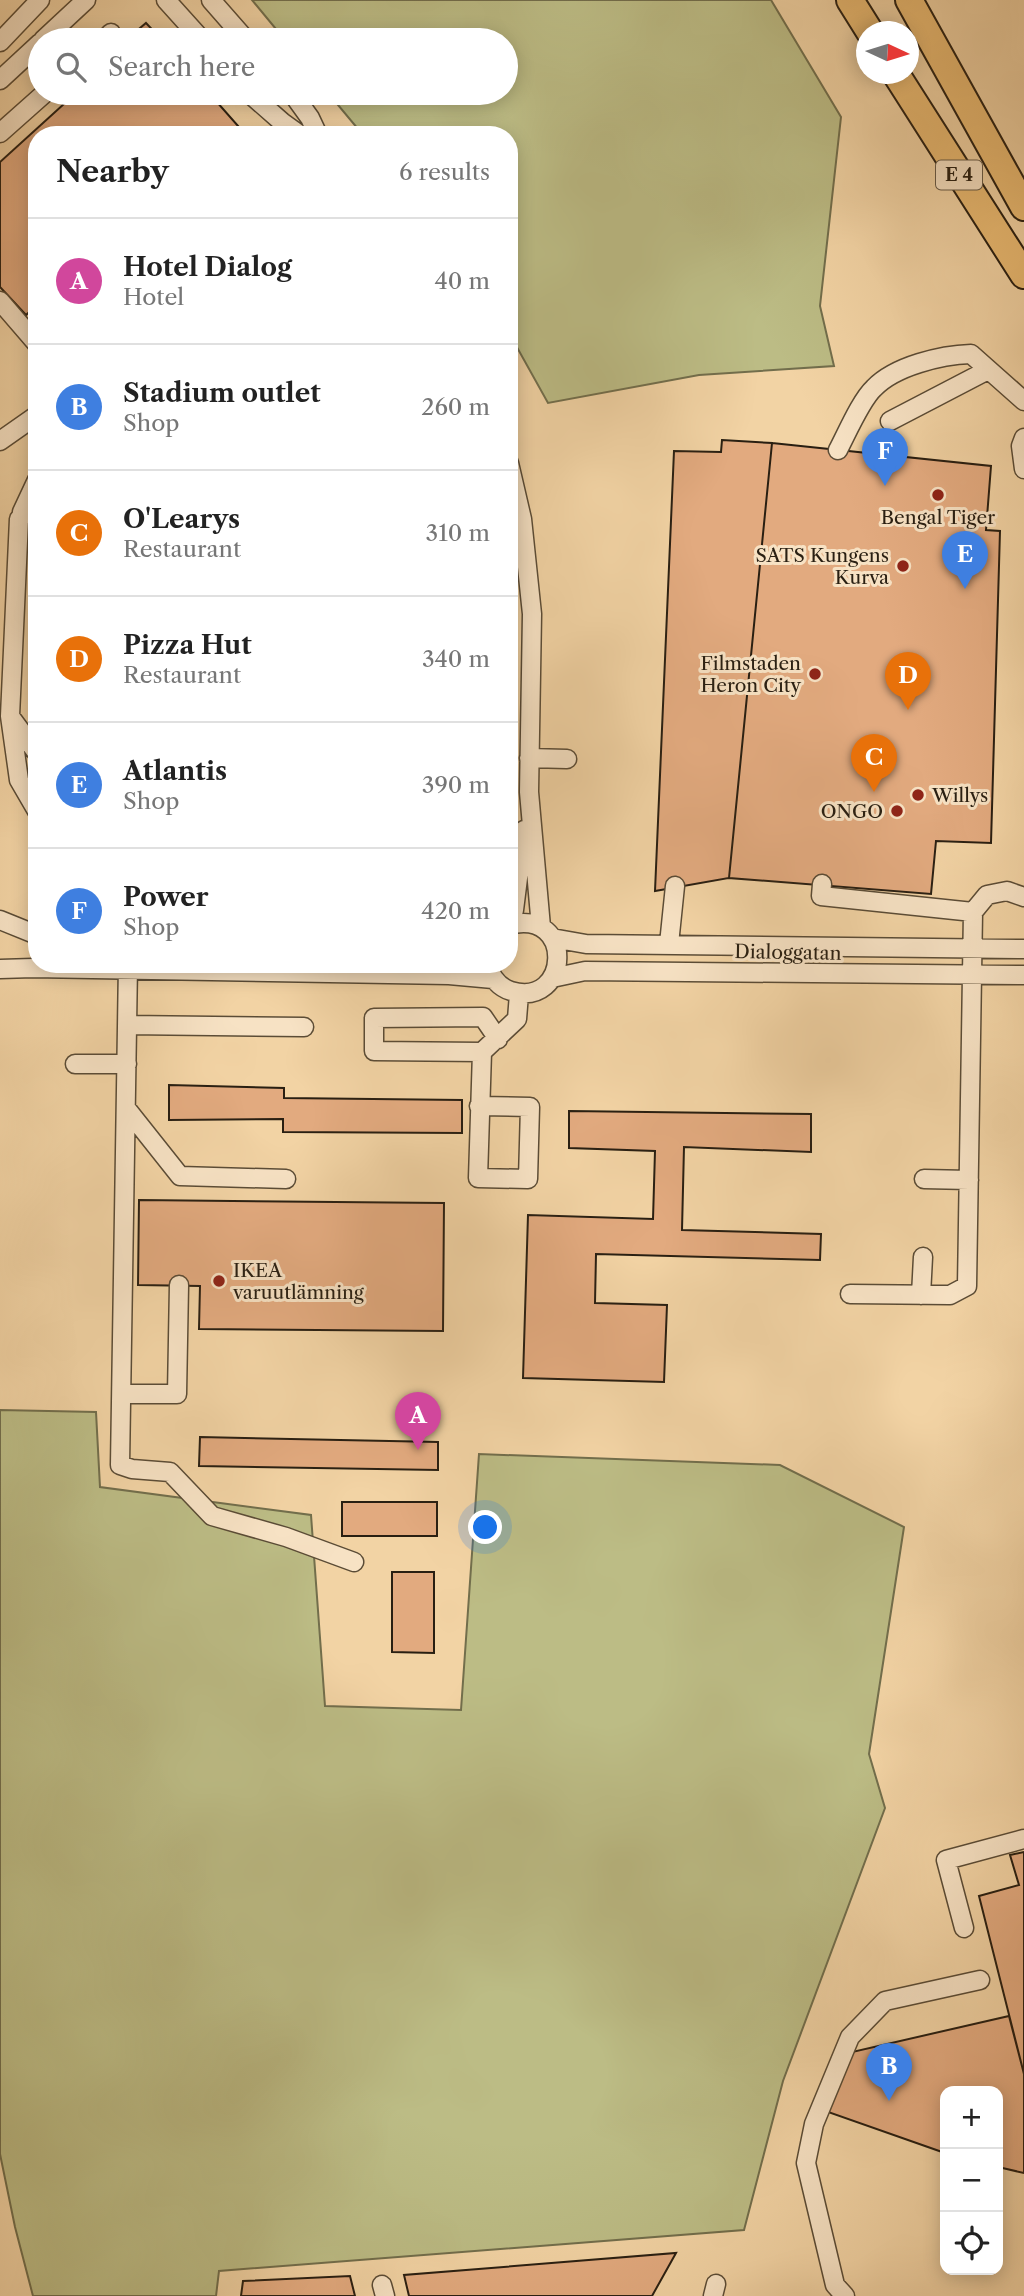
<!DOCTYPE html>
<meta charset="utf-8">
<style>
:root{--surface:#fff;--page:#f6f6f6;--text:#222;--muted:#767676;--line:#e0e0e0;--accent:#2563eb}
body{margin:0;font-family:"Libre Caslon Text",serif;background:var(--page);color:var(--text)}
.controls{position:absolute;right:21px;bottom:21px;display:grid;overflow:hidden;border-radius:14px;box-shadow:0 4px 18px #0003}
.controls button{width:63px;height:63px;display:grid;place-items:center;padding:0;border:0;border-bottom:2px solid var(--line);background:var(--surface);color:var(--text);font:35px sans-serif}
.compass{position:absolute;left:856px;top:21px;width:63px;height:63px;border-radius:50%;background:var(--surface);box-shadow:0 4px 18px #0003;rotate:94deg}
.you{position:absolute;left:486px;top:1528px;width:24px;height:24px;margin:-18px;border:5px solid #fff;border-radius:50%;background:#1a73e8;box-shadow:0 0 0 10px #1a73e833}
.badge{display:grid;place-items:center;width:46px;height:46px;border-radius:50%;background:var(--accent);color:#fff;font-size:23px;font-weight:700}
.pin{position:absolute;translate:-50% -58px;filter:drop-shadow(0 2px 4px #0008)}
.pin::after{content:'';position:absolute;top:37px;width:24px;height:21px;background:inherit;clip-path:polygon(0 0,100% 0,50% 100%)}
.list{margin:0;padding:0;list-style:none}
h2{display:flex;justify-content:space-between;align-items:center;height:91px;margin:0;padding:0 28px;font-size:30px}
h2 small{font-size:23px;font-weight:400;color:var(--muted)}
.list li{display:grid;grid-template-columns:46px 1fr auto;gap:21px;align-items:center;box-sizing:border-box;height:126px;padding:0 28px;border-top:2px solid var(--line)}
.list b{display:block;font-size:26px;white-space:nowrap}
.list p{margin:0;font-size:23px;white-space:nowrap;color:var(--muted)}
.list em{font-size:23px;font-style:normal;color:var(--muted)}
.icon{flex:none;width:38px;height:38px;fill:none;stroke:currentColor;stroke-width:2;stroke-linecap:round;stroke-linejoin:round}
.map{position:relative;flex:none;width:1024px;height:2296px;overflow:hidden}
.search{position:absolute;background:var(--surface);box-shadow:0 4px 18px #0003;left:28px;top:28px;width:490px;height:77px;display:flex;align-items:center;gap:18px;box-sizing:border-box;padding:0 24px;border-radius:38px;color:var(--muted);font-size:26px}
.panel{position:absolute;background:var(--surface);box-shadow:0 4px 18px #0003;left:28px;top:126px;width:490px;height:847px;border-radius:28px}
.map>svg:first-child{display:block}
</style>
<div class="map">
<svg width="1024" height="2296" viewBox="0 0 1024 2296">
<rect width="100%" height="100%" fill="#f2d3a4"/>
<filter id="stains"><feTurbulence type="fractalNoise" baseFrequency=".00286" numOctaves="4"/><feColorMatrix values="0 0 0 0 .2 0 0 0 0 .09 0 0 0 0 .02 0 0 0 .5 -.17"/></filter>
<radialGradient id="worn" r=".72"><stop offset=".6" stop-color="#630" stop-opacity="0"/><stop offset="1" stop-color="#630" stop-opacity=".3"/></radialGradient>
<path fill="#bcbc85" stroke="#726e4c" stroke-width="2" d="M 252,0 L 771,0 L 841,117 L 820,306 L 834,366 L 699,375 L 548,403 L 509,333 L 509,135 L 363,135 L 328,93 L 506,93 L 506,40 L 285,40 Z
M 0,1410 L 96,1412 L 100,1487 L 311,1515 L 325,1706 L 461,1710 L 479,1454 L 780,1465 L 904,1527 L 869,1754 L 885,1808 L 783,2081 L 744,2230 L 219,2271 L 216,2296 L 33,2296 L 15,2227 L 0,2154 Z"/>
<path fill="#e2aa7f" stroke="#291f12" stroke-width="2" d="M 146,23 L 162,40 L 126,40 Z
M 76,93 L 209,93 L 246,135 L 37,135 L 37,305 L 26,315 L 0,287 L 0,162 Z
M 722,440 L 772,443 L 729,878 L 655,891 L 674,451 L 721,452 Z
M 772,443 L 991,466 L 986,530 L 1000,531 L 991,843 L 936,841 L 931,894 L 729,878 Z
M 169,1085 L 284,1088 L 284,1098 L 462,1100 L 462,1133 L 283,1132 L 283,1119 L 169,1120 Z
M 569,1111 L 811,1114 L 811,1152 L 684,1147 L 682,1230 L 821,1234 L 820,1260 L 596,1254 L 595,1303 L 667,1305 L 664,1382 L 523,1378 L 528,1215 L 653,1219 L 655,1151 L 569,1148 Z
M 139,1200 L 444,1203 L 443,1331 L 199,1329 L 200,1286 L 138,1285 Z
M 200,1437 L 438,1442 L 438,1470 L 199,1466 Z
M 342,1502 L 437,1502 L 437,1536 L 342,1536 Z
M 392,1572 L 434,1572 L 434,1653 L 392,1652 Z
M 1024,1852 L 1024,2074 L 979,1896 L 1019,1885 L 1010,1855 Z
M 1009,2016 L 1024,2074 L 1024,2173 L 998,2167 L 998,2091 L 945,2091 L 945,2153 L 828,2112 L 852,2052 Z
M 676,2253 L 652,2296 L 409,2296 L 404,2275 Z
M 350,2276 L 355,2296 L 241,2296 L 243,2281 Z"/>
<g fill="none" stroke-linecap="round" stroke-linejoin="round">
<defs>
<path id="minor" d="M 166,0 L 202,40
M 211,0 L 246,40
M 43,40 L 86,0
M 104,40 L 111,33
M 0,42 L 40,0
M 0,80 L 40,43
M 249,93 L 282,122 L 300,135
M 292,93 L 310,118 L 318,135
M 0,133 L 45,93
M 0,301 L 37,344
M 890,421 L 988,370
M 1024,438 L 1021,446 L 1024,469
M 0,441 L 37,415
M 838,450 C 847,433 861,400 874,388 C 895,366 941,355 971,354 L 1024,401
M 509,463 L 522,519 L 532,614 L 529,792 L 541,927
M 37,502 L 19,519 L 10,716 L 19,780 L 37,811
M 22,512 L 37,480
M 12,719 L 37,753
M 529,758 L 567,759
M 822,884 L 821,896 L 973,912 L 967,1286 L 950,1295 L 850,1294
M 973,912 L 987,895 L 1007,891 L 1024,897
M 0,920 L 37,935
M 510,925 L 514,910 L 524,830
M 552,938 L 586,944 L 1024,949
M 669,944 L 675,886
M 128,964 L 120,1465 L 132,1469 L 170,1472 L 212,1516 L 286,1537 L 354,1562
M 487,964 C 491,977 498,987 511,991 C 570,1009 576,908 509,925
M 0,969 L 33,968 L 449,975 L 493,979
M 552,978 L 585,971 L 1024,975
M 127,1025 L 304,1027
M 482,1052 L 374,1051 L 374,1018 L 483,1017 L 498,1039
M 75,1064 L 127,1064
M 479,1106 L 530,1107 L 528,1179 L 478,1178 L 482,1052 L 517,1019 L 519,994
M 126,1108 L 180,1176 L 286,1179
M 924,1179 L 969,1180
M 921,1295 L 923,1257
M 122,1394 L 177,1394 L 179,1285
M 964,1928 L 946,1860 L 1024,1839
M 382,2285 L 385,2296
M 713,2296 L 716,2284
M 845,2296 L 835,2285 L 806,2163 L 814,2124 L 850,2037 L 885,2001 L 980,1980"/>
<path id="highway" d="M 850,0 L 870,32
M 909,0 L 1024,207
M 896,74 L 1024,275"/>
</defs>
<use href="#minor" stroke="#5b4c36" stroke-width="21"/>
<use href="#highway" stroke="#291f12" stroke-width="30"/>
<use href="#minor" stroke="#f7e2c4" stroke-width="18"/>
<use href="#highway" stroke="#e9ba72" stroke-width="26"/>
</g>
<g fill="#8f2418" stroke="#f7e2c4" stroke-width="2.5">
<circle cx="938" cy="495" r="7"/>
<circle cx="903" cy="566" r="7"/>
<circle cx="815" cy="674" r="7"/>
<circle cx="918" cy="795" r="7"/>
<circle cx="897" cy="811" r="7"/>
<circle cx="219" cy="1281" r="7"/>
</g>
<g text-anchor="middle" stroke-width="6" stroke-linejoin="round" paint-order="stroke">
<rect fill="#f7e2c4" stroke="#675a47" stroke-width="2" x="936" y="160.5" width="46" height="29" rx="5"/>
<g font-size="18" font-weight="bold" fill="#291f12">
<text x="959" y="181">E 4</text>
</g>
<g font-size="19" fill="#291f12" stroke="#f7e2c4" text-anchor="end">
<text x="938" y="524" text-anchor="middle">Bengal Tiger</text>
<text x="889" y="562">SATS Kungens<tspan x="889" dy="22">Kurva</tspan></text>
<text x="801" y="670">Filmstaden<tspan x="801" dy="22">Heron City</tspan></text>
<text x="932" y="802" text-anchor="start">Willys</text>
<text x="883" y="818">ONGO</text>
<text x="233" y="1277" text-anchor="start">IKEA<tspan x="233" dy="22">varuutlämning</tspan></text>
</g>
<g font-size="19" fill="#291f12" stroke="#f7e2c4">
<text transform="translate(788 952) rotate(1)" y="7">Dialoggatan</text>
</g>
</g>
<rect width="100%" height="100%" filter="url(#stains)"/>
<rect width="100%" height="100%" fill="url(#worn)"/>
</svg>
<div class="controls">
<button>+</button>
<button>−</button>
<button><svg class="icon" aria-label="locate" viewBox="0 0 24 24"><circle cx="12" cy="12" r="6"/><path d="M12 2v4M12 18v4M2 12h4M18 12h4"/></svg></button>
</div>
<svg class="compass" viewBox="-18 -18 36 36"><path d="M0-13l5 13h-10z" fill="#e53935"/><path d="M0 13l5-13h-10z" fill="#767676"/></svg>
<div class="you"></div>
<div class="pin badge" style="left:418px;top:1450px;background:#d1479c">A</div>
<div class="pin badge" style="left:889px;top:2101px;background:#3f7fe0">B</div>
<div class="pin badge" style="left:874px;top:792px;background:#e8710a">C</div>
<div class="pin badge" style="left:908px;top:710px;background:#e8710a">D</div>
<div class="pin badge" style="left:965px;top:589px;background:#3f7fe0">E</div>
<div class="pin badge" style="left:885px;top:486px;background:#3f7fe0">F</div>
<div class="search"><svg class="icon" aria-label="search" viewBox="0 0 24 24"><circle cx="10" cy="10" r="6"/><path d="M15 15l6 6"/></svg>Search here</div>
<section class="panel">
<h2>Nearby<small>6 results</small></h2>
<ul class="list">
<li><span class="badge" style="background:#d1479c">A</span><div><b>Hotel Dialog</b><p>Hotel</p></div><em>40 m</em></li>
<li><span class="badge" style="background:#3f7fe0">B</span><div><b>Stadium outlet</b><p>Shop</p></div><em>260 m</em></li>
<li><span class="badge" style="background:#e8710a">C</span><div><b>O'Learys</b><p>Restaurant</p></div><em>310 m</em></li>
<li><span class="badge" style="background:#e8710a">D</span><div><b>Pizza Hut</b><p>Restaurant</p></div><em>340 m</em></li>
<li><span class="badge" style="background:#3f7fe0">E</span><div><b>Atlantis</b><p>Shop</p></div><em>390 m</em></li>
<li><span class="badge" style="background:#3f7fe0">F</span><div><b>Power</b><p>Shop</p></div><em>420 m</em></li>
</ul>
</section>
</div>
